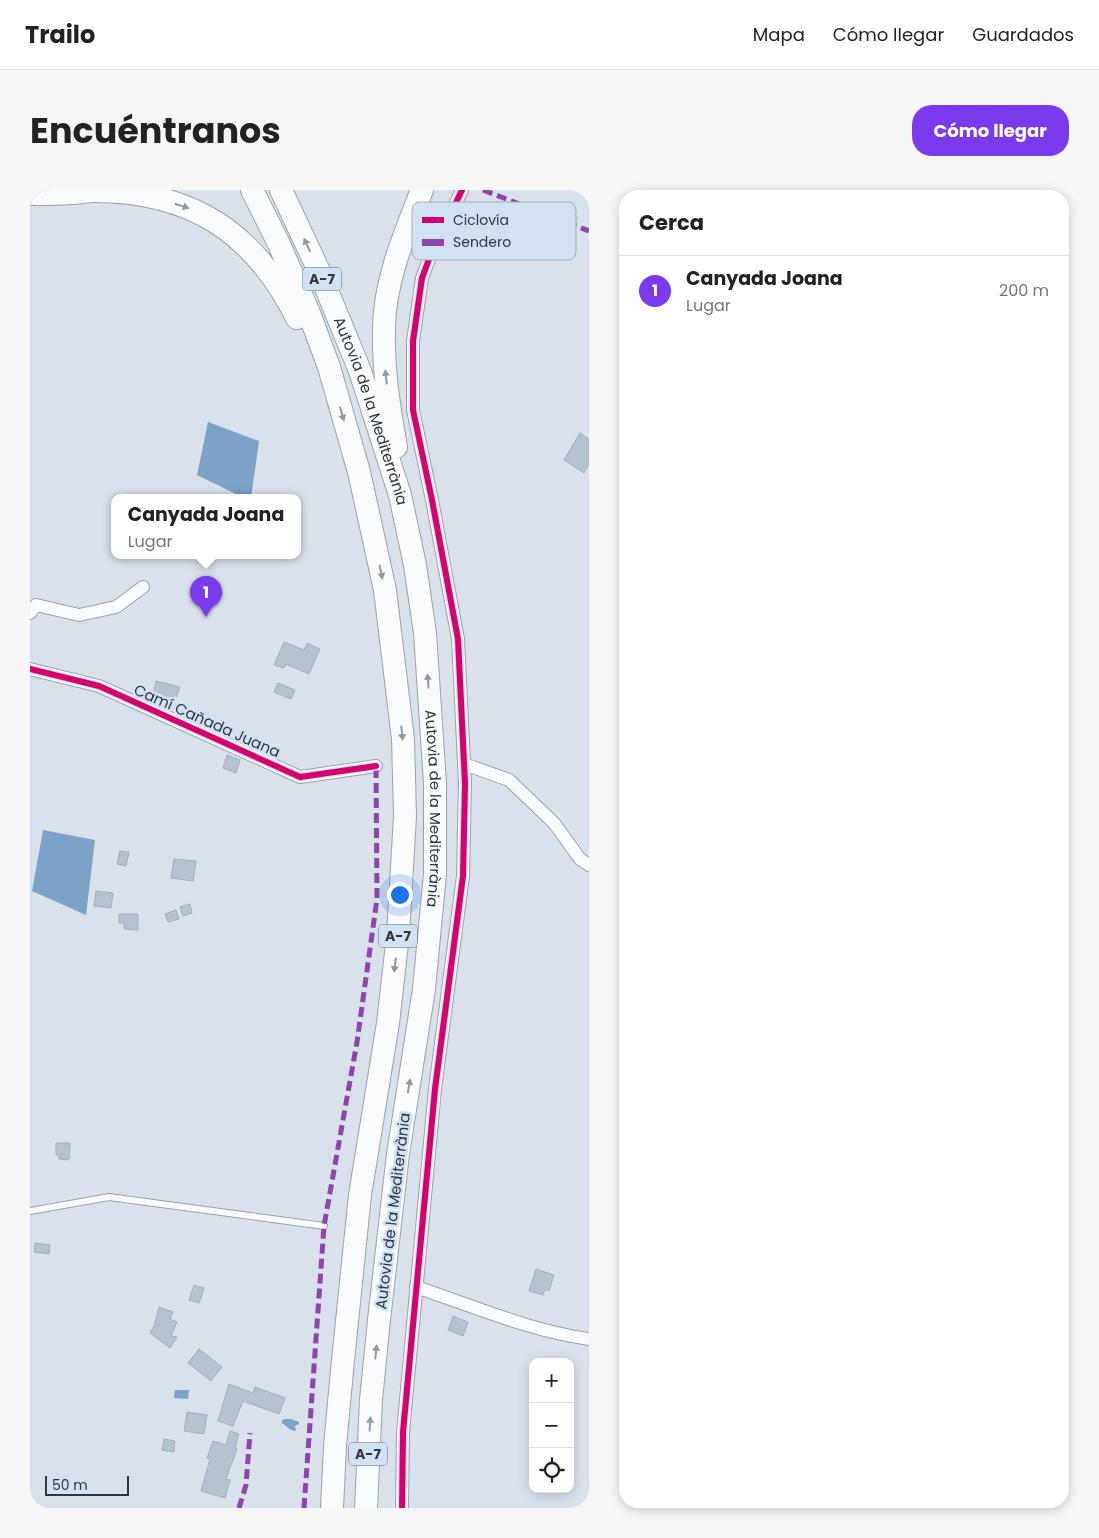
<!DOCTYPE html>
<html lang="es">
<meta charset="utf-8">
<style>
:root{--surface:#fff;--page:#f6f6f6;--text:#222;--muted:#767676;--line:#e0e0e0;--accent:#7c3aed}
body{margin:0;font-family:Poppins,sans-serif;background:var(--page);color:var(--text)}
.controls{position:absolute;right:15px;bottom:15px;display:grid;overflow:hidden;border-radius:10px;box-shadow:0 2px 12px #0003}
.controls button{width:45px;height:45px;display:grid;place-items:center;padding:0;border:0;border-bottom:1px solid var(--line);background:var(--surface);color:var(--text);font:25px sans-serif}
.scale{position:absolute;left:15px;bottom:12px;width:84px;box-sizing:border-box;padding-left:5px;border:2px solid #2f363c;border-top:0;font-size:14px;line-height:18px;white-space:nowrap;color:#2f363c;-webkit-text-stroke:4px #d1e2f3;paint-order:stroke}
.you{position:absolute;left:369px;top:704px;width:18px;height:18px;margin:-12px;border:4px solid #fff;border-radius:50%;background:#1a73e8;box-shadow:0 0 0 8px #1a73e833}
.badge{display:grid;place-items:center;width:32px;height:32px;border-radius:50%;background:var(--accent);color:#fff;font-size:16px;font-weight:700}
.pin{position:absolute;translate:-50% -41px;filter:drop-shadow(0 1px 2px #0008)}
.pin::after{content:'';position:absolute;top:26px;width:18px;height:15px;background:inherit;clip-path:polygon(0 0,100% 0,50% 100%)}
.popup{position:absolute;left:81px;top:304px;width:190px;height:65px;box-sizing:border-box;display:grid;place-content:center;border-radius:10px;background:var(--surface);filter:drop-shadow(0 1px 4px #0005);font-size:16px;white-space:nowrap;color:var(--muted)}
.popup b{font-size:19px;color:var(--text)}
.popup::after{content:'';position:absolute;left:50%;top:100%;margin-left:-10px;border:10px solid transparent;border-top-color:var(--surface)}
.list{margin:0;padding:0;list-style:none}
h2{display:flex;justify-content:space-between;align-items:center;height:65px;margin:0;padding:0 20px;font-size:21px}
h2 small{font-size:16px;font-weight:400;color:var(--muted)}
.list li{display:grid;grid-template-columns:32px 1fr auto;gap:15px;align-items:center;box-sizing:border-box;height:70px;padding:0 20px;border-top:1px solid var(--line)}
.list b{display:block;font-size:19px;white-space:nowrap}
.list p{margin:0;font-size:16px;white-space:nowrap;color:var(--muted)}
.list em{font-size:16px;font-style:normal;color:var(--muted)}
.icon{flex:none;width:28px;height:28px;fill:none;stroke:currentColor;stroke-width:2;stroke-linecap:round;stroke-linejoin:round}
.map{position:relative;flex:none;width:559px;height:1318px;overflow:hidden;border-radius:20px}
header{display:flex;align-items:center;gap:30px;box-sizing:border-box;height:70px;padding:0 25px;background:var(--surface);border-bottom:1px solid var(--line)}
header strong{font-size:24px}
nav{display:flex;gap:28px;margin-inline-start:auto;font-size:18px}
.intro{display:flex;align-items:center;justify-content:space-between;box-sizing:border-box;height:120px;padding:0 30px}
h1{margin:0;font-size:35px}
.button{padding:12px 22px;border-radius:20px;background:var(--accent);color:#fff;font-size:18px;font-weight:700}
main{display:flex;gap:30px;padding:0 30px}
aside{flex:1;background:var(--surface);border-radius:20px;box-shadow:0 2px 12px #0003}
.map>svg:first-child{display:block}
</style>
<header>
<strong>Trailo</strong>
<nav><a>Mapa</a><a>Cómo llegar</a><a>Guardados</a></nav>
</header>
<div class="intro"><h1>Encuéntranos</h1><a class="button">Cómo llegar</a></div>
<main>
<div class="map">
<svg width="559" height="1318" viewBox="0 0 559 1318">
<rect width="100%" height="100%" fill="#d9e2eb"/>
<path fill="#7da2c8" d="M 178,232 L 229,251 L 221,308 L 214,308 L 167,285 Z
M 13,640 L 65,650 L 56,725 L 2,701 Z
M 145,1200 L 159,1200 L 158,1209 L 144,1208 Z
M 255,1229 L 261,1229 L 269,1232 L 269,1234 L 265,1236 L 266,1241 L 261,1240 L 252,1233 L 252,1230 Z"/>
<path fill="#b5c3d1" stroke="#a6adb5" d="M 550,243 L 559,249 L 559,274 L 554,283 L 534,270 Z
M 254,452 L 274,460 L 277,453 L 290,459 L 279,484 L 256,474 L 254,478 L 244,475 Z
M 126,491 L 150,497 L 145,511 L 138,509 L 137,518 L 122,511 Z
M 248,493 L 265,500 L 261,509 L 244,502 Z
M 197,565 L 210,570 L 206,583 L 193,578 Z
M 90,661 L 99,662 L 96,676 L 87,674 Z
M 144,669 L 166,671 L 163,691 L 141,688 Z
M 66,701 L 83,703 L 81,718 L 64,716 Z
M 160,714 L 162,723 L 153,726 L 150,717 Z
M 146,720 L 149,729 L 138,732 L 135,724 Z
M 89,724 L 108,724 L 108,740 L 94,739 L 94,733 L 89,733 Z
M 26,953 L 40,953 L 39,970 L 29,969 L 29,965 L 26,965 Z
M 5,1053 L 20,1055 L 19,1064 L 4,1062 Z
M 506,1079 L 524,1085 L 519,1101 L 515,1099 L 513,1105 L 499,1101 Z
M 164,1095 L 174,1098 L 169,1113 L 159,1110 Z
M 129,1117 L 143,1122 L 140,1129 L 147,1132 L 141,1146 L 147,1147 L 140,1158 L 120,1143 L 124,1136 Z
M 423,1126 L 438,1132 L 433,1146 L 418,1140 Z
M 169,1159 L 192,1177 L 181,1191 L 158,1173 Z
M 199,1194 L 223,1203 L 225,1197 L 255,1208 L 249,1224 L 213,1211 L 203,1236 L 188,1231 Z
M 157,1222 L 177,1225 L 174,1244 L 154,1241 Z
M 200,1241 L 209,1244 L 205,1258 L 207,1259 L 196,1289 L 200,1290 L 195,1308 L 171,1301 L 180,1269 L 177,1268 L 183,1251 L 196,1255 Z
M 134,1249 L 145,1251 L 144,1262 L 132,1260 Z"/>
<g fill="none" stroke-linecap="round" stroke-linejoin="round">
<defs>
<path id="lane" d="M 0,1021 L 79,1007 L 294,1036"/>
<path id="street" d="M 0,423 L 6,415 L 49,425 L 86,417 L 113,397
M 0,479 L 69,496 L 270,587 L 346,576
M 434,574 L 479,590 L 524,633 L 550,669 L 559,675
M 386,1097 C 443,1116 500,1141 559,1149
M 372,1318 L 373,1242 L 405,899 L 433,686 L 435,594 L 428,449 L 402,310 L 383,220 L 383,151 L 392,88 L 408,45 L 422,21 L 432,0"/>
<g id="highway">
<path d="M 222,0 L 248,52 L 279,123 L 299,177 L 329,282 L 355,400 L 373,549 L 375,626 L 368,745 L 358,833 L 330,1005 L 313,1170 L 305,1256 L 302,1318"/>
<path id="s1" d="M 251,0 L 289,81 L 330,181 L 370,305 L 385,375 L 395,443 L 405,593 L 405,684 L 394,799 L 368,964 L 349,1130 L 341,1210 L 336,1318"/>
<path d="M 0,4 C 14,4 28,4 42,3 C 49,3 57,1 64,1 C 161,1 224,42 267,128"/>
<path d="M 366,257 C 359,218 353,179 354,139 C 354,92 375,43 392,0"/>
</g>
</defs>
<use href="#lane" stroke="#9aa1a8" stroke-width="8"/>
<use href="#street" stroke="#9aa1a8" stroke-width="14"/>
<use href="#highway" stroke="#9aa1a8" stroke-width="24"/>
<use href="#lane" stroke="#f9fbfc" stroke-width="6"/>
<use href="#street" stroke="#f9fbfc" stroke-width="12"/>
<use href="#highway" stroke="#f9fbfc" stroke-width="22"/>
<path stroke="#8e44ad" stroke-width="5" stroke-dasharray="10 5" stroke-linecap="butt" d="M 453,0 L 559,41
M 209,1318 L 216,1295 L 220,1243
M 274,1318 L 294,1036 L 327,852 L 347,709 L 346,576"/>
<defs>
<path id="cycleway" d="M 0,479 L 69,496 L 270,587 L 346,576
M 372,1318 L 373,1242 L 405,899 L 433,686 L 435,594 L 428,449 L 402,310 L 383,220 L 383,151 L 392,88 L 408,45 L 422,21 L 432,0"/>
</defs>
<use href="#cycleway" stroke="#d1e2f3" stroke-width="9"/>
<use href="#cycleway" stroke="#d6006c" stroke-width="6"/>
</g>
<defs><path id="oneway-solid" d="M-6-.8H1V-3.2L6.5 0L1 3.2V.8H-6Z" transform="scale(1.25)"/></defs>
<g fill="#94989c">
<use href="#oneway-solid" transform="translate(152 16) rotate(18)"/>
<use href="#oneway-solid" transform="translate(277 55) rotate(-115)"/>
<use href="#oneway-solid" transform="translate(356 187) rotate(-96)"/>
<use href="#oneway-solid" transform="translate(312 224) rotate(74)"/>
<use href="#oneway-solid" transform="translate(351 382) rotate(78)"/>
<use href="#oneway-solid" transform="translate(398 491) rotate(-94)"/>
<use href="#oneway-solid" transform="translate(372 543) rotate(84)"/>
<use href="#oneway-solid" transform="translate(365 775) rotate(97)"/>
<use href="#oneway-solid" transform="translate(379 896) rotate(-81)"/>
<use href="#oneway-solid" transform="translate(346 1162) rotate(-85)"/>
<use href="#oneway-solid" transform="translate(340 1234) rotate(-87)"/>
</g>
<g text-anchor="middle" stroke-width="5" stroke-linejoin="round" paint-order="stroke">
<g fill="#d1e2f3" stroke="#606a73" stroke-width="1">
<rect x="273" y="77.5" width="38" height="23" rx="4"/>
<rect x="349" y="734.5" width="38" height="23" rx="4"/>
<rect x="319" y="1252.5" width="38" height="23" rx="4"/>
</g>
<g font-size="14" font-weight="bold" fill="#2f363c">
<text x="292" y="94">A-7</text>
<text x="368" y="751">A-7</text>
<text x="338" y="1269">A-7</text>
</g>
<g font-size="15" fill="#2f363c" stroke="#d1e2f3">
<text dy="5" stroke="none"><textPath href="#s1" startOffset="239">Autovia de la Mediterrània</textPath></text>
<text transform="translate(177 531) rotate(24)" y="5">Camí Cañada Juana</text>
<text dy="5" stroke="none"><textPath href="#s1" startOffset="644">Autovia de la Mediterrània</textPath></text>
<text transform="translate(363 1021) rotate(-83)" y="5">Autovia de la Mediterrània</text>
</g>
</g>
<rect x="382" y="12" width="164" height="58" rx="8" fill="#d1e2f3" stroke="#a0aebc" stroke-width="1"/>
<rect x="392" y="27" width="22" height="6" fill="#d6006c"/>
<rect x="392" y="49" width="22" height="7" fill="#8e44ad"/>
<g font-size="14" fill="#2f363c">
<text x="423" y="35">Ciclovía</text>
<text x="423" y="57">Sendero</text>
</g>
</svg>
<div class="controls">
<button>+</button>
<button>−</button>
<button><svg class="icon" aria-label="locate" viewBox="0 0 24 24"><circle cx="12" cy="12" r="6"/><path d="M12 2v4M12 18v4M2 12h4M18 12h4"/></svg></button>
</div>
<div class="scale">50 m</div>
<div class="you"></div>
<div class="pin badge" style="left:176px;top:427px">1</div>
<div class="popup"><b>Canyada Joana</b>Lugar</div>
</div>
<aside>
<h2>Cerca<small></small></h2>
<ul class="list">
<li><span class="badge">1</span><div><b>Canyada Joana</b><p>Lugar</p></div><em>200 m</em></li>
</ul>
</aside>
</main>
